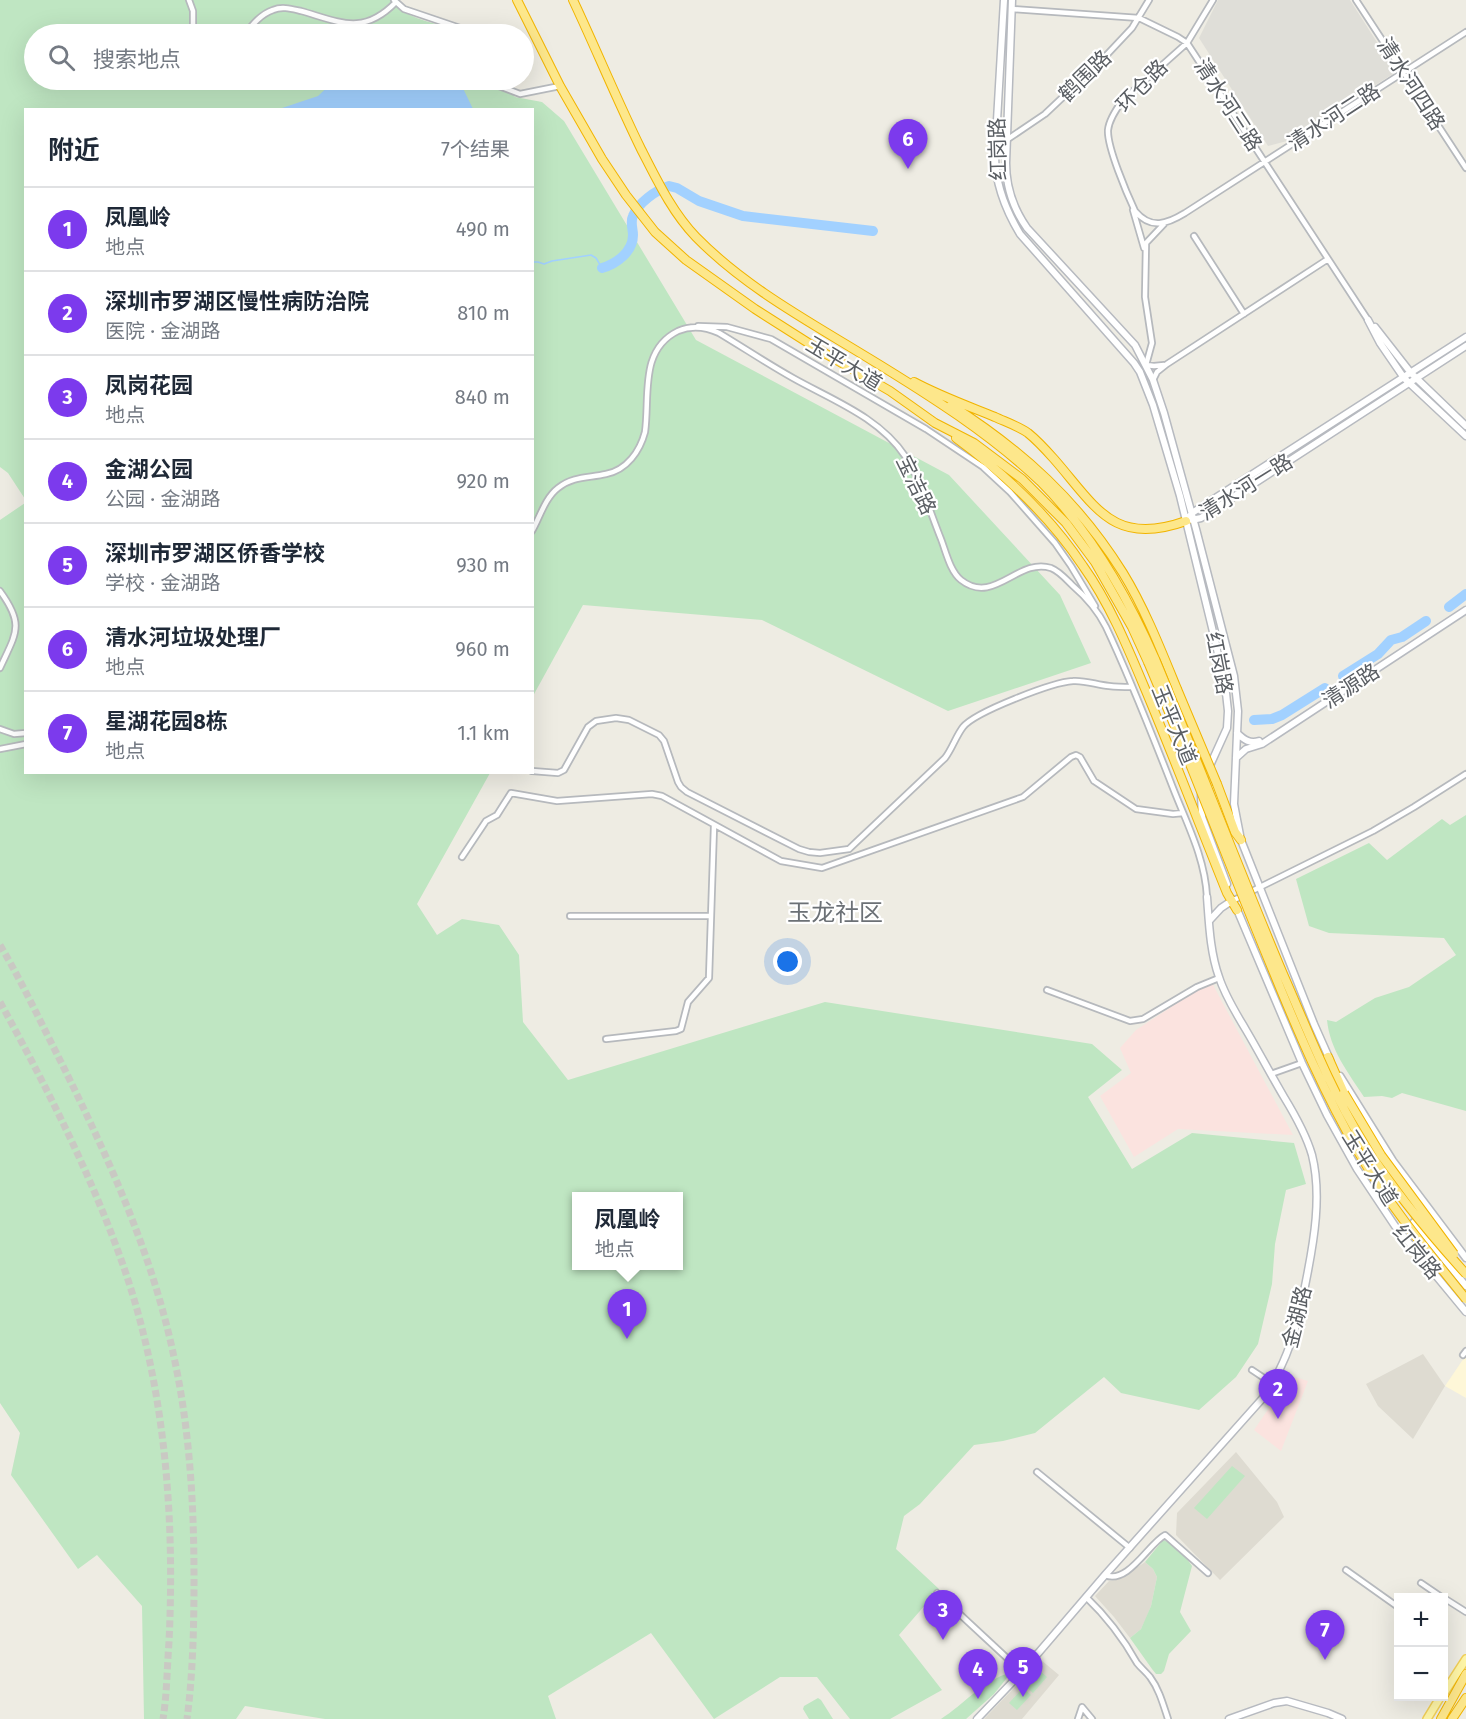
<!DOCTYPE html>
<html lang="zh">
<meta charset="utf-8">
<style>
:root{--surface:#fff;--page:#f2f2f3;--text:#1f2937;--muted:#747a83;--line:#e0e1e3;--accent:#7c3aed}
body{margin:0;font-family:"Fira Sans","Noto Sans SC",sans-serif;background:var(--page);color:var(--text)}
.controls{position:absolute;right:18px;bottom:18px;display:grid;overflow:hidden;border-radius:0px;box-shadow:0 6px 24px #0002}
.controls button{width:54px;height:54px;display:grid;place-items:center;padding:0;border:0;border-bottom:2px solid var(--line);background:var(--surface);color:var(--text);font:30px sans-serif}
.you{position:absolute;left:788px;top:962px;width:21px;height:21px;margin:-15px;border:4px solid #fff;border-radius:50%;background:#1a73e8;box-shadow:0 0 0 9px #1a73e833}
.badge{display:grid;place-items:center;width:39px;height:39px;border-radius:50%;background:var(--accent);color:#fff;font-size:20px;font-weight:700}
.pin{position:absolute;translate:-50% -50px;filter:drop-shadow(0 2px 3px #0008)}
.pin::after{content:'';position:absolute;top:32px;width:21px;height:18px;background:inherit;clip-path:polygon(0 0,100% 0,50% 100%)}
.popup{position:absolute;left:572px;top:1192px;width:111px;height:78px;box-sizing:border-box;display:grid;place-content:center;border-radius:0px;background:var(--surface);filter:drop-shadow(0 2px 4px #0005);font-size:20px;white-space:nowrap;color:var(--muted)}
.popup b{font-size:22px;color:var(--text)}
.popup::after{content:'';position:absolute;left:50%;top:100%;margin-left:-12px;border:12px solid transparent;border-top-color:var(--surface)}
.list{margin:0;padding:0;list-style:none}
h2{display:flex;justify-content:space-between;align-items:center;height:78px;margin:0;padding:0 24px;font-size:26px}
h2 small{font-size:20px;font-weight:400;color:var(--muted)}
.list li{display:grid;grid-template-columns:39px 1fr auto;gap:18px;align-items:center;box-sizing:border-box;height:84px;padding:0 24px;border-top:2px solid var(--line)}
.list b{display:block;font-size:22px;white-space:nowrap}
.list p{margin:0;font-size:20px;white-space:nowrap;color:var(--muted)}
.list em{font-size:20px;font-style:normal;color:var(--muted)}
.icon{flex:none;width:33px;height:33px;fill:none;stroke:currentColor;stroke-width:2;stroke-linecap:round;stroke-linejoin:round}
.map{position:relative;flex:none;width:1466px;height:1719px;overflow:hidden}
.search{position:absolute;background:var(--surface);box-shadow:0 6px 24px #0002;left:24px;top:24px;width:510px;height:66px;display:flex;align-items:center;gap:15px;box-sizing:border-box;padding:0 21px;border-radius:33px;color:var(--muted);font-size:22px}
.panel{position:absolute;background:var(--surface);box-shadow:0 6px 24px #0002;left:24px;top:108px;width:510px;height:666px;border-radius:0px}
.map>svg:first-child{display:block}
</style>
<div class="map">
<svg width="1466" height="1719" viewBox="0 0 1466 1719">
<rect width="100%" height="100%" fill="#eeece3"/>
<path fill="#fef7d8" d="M 1466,1355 L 1466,1398 L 1445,1386 Z"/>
<path fill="#dfded8" d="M 1218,0 L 1350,0 L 1396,72 L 1287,141 L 1268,146 L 1199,38 Z"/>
<path fill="#dedbd1" d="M 1423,1354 L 1445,1386 L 1413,1439 L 1378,1406 L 1366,1384 Z
M 1236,1452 L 1277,1502 L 1284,1517 L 1220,1580 L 1176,1535 L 1177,1513 Z
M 1145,1562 L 1153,1569 L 1157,1577 L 1151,1606 L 1145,1621 L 1141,1629 L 1130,1638 L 1114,1617 L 1095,1596 L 1109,1581 L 1116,1580 L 1126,1575 Z
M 1041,1660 L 1059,1675 L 1022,1719 L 984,1719 Z"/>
<path fill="#fbe3df" d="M 1211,981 L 1293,1135 L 1178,1129 L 1134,1157 L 1100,1096 L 1131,1073 L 1120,1048 L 1136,1030 Z
M 1288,1375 L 1308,1381 L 1281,1451 L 1254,1430 L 1269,1408 Z"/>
<path fill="#bfe6c2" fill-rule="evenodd" d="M 0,0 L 391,0 C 408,20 434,23 458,29 L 462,34 L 34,34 L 34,80 L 500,80 L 515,97 L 542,102 L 564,121 L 696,340 L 949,475 L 1060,595 L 1091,663 L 948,711 L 762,620 L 583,605 L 533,696 L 532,110 L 26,110 L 25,499 L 8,473 L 0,467 Z
M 25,503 L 26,772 L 490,773 L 417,904 L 437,935 L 462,919 L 499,925 L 519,955 L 523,1022 L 568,1080 L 825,1002 L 1092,1044 L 1122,1070 L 1088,1097 L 1132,1169 L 1192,1133 L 1294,1143 L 1306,1184 L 1286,1190 L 1275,1244 L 1272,1284 L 1258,1344 L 1236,1377 L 1199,1410 L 1121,1393 L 1104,1377 L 1035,1433 L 1003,1441 L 974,1445 L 920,1504 L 904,1516 L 896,1549 L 939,1589 L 899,1635 L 942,1690 L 890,1719 L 850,1719 L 817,1677 L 780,1677 L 714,1719 L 651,1633 L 548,1696 L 556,1719 L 325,1719 L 245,1706 L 236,1719 L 144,1719 L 142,1606 L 97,1555 L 78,1569 L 11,1475 L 20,1433 L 0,1403 L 0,520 ZM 576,1196 L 678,1196 L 678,1266 L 576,1266 Z
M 1466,815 L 1466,1111 L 1402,1093 L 1392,1098 L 1382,1096 L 1364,1097 C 1348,1072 1330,1050 1327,1020 L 1336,1022 L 1375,998 L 1409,987 L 1456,955 L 1444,938 L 1329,933 L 1309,926 L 1296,879 L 1369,843 L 1387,860 L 1442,819 L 1450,825 Z
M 1232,1466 L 1245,1476 L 1207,1519 L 1194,1508 Z
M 1163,1540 C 1175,1544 1185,1555 1192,1566 L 1180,1612 L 1191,1631 L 1169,1654 L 1164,1671 L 1161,1674 L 1156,1674 L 1152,1669 L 1130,1638 L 1141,1629 L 1151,1606 L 1157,1577 L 1153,1569 L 1145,1562 Z
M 1039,1670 L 1047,1677 L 1033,1693 L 1025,1686 Z
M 1006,1674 L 1010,1674 L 994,1694 L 966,1719 L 941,1719 C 964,1704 981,1683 1006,1674 Z
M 1023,1688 L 1031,1695 L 1017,1710 L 1009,1703 Z
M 818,1698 L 821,1700 L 833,1719 L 809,1719 L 803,1709 L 804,1706 Z"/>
<path fill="#a2d1ff" d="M 338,80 L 459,80 L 473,109 L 279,109 L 318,96 L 334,81 Z"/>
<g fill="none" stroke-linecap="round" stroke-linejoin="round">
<path stroke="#a2d1ff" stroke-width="1.5" d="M 532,262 L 538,262 L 544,264 L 552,261 L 591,255 L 596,258 L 602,268"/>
<path stroke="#a2d1ff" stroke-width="10" d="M 602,268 C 616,264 633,252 633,235 C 633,229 630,222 633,216 C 638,203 656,190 669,186 L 677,188 L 699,201 L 743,216 L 873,231
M 1449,607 L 1466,594
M 1343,676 L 1378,654 L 1391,640 L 1402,637 L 1426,621
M 1254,720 L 1272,719 L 1282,715 L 1325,688"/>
<path stroke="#c9c9c3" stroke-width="7" stroke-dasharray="7 3.5" stroke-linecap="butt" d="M 0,945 C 22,982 41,1023 61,1062 C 108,1157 154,1257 175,1362 C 190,1433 194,1506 194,1579 C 194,1625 193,1673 187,1719
M 0,1002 C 46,1086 91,1174 123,1265 C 165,1385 175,1516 169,1642 C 167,1668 167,1694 163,1719"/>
<defs>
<path id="street" d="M 189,0 L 193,11 L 193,34
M 394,0 L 404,9 L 460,28 L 464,34
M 1213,0 L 1187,43 L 1123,100 C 1117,108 1109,120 1108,130 C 1107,147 1127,194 1135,211 C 1151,230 1167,224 1185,213 L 1466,32
M 1356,0 L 1466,168
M 1012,9 L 1139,18 L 1178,37 L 1187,43 L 1368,320
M 245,34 C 253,24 261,14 273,10 C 282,6 292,9 301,11 C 340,22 363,36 396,2
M 489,80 L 491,83 L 520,94 L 560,86
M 1008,139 L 1045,114 L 1100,62 L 1132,28 L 1149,0
M 1133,210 L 1144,248
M 1164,224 L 1146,243 L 1145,297 L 1152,343 L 1146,365 L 1154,366 L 1164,365
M 1194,236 L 1244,314
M 698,326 L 727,327 L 771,339 L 926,429 L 983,467 L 1010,492 L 1055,543 L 1071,566 L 1095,606
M 1153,380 L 1157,372 L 1167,364 L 1328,259
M 532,531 C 540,517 545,498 558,488 C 573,476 589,478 606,474 C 627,470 640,451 645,432 C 650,396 639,350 678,331 C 692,325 706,327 719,333 C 744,348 768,364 793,378 C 832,400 879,417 905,456 C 921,480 930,512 941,539 C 946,552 950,571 961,580 C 994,606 1018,557 1051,568 C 1059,571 1066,579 1072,585 C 1086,597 1098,611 1106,627 C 1131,680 1152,734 1173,788 C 1187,824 1205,858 1207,897
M 0,591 C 25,625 16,633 0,668
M 0,729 L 14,734 L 26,733
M 0,749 L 26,744
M 532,771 L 558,773 L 564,770 L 588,727 L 596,721 L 616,718 L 629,720 L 659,735 L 664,741 L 678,782 L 681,787 L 687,792 L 799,849 L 809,852 L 820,853 L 849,849 L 945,758 C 952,749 956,736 963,727 C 975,712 1053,682 1073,681 C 1085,680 1097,685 1109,686 C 1117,687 1124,687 1132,687
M 462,857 L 486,821 L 497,815 L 511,793 L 557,801 L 652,794 L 662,796 L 781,861 L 822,868 L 1023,797 L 1071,757 L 1076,755 L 1080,757 L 1094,781 L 1136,809 L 1173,814 L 1183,813
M 1234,900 L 1373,831 L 1414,807 L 1466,774
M 570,916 L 711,916
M 1047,990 L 1130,1021 L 1143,1019 L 1197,987 L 1219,978
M 606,1039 L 676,1031 L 681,1029 L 688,1002 L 709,978 L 714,826
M 1271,1074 L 1302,1063
M 1463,1355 L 1466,1351
M 1252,1370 L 1273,1384
M 1037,1472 L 1130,1548
M 1346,1570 L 1398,1607
M 1105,1575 C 1128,1585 1149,1543 1165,1535 L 1208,1573
M 1421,1583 L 1443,1598
M 937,1593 L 1022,1672
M 1086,1597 C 1107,1617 1123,1638 1137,1663 C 1141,1668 1146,1672 1150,1677 C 1159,1689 1163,1704 1168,1719
M 1444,1598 L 1466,1612
M 1078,1719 L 1082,1707 L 1092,1719"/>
<path id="secondary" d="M 1004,0 L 995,155 C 995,184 1005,209 1020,234 L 1134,363 L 1140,372 L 1153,405 L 1180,496 L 1215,640 L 1226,693 L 1228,711 L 1227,728 L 1203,781
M 1012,0 L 1006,163 C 1006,187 1013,208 1027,228 L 1135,345 L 1153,380 L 1164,413 L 1196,529 L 1234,676 L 1238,711 L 1234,804 L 1241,840 L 1314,1024 L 1330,1060
M 1368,320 L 1380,343 L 1404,378 L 1466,436
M 1375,327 L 1411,373 L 1466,426
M 1190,516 L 1192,513 L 1466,337
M 1192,520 L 1201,518 L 1466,346
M 1237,733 C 1244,740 1250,744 1259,741
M 1236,758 L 1246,749 L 1262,744 L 1466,610
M 1201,794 L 1202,817 L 1227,884
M 1236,907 L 1302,1063 L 1327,1115 L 1357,1169 L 1395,1226 L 1466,1312
M 1209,921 L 1221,908 L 1233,900
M 1340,1076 L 1393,1161 L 1466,1258
M 1414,1222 L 1466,1286
M 977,1719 L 1022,1672 L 1105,1575 L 1262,1399 C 1288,1363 1298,1324 1306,1281 C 1314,1241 1322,1195 1312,1155 C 1306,1134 1295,1115 1284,1097 C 1271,1075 1259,1052 1246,1030 C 1236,1013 1225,996 1219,977 C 1210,952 1209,923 1207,897
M 1229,1719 L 1274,1703 L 1287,1701 L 1328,1713 L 1342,1719"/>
<path id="primary" d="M 1444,1693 L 1466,1659
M 1427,1719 L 1441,1696"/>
<path id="highway" d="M 517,0 L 560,86 L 602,159 L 626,195 L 655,232 L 686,260 L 755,309 L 821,351 L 890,391 L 935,423 L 974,443 L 1022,479 L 1066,523 L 1095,562 L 1132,627 L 1148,662
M 573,0 C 596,49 617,100 641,149 C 657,180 672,212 696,237 C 746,288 810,322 870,359 C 929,395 989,433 1040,481 C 1090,531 1127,595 1155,659
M 914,382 C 940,396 968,406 995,417 C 1006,422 1018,426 1028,433 C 1038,441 1046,450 1054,459 C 1096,507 1113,547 1186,521
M 951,405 C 1023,451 1078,501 1123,573 C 1145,609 1161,650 1177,689
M 956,438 C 1005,474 1049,515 1083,566 C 1110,604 1128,648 1146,691 C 1174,758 1200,826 1227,893 L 1237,910
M 1217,784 L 1235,832 L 1241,840
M 1328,1057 L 1344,1093
M 1441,1719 L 1466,1674
M 1452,1719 L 1466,1698"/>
</defs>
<use href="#street" stroke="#b6b9bd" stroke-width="8"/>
<use href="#secondary" stroke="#b7bac0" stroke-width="9"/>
<use href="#primary" stroke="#f2d058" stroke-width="10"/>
<use href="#highway" stroke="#f1b400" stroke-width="10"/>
<use href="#street" stroke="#fff" stroke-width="4.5"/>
<use href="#secondary" stroke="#fff" stroke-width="6"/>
<use href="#primary" stroke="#fff6a7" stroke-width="7"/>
<use href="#highway" stroke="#fde78b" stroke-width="8"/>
<defs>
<path id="highway-bridge" d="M 1155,659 C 1199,764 1239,870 1283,974 C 1308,1031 1330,1089 1363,1142 C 1392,1189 1429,1233 1466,1274
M 1148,662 C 1192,765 1231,870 1274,973 C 1299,1034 1325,1095 1359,1153 C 1389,1205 1428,1252 1466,1299
M 1177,689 L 1217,784
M 1344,1093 L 1381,1155 L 1454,1254"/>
</defs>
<use href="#highway-bridge" stroke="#f1b400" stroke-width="10" stroke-linecap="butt"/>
<use href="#highway-bridge" stroke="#fde78b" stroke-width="8"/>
</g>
<g text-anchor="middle" stroke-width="4.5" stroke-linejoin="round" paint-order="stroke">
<g font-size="21" fill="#5b5f64" stroke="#fff">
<text transform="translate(1085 76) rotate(-44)" y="7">鹤围路</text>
<text transform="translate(1411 84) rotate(57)" y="7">清水河四路</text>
<text transform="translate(1142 86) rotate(-46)" y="7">环仓路</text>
<text transform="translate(1228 105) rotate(57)" y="7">清水河三路</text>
<text transform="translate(1334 117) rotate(-33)" y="7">清水河二路</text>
<text transform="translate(998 149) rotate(-92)" y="7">红岗路</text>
<text transform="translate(844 364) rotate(31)" y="7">玉平大道</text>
<text transform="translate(916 485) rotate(64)" y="7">宝洁路</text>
<text transform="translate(1246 487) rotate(-32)" y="7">清水河一路</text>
<text transform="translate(1219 663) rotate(79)" y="7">红岗路</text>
<text transform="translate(1351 686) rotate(-33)" y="7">清源路</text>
<text transform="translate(1174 725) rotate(68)" y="7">玉平大道</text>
<text transform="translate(1370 1168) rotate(58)" y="7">玉平大道</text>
<text transform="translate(1417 1252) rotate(51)" y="7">红岗路</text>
<text transform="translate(1297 1317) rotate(-76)" y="7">金湖路</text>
</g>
<g font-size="24" fill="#6c7176" stroke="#fff">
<text x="835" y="921">玉龙社区</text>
</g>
</g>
</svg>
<div class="controls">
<button>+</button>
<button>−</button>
</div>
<div class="you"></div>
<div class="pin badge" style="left:627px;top:1339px">1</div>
<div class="popup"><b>凤凰岭</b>地点</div>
<div class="pin badge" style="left:1278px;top:1419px">2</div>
<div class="pin badge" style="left:943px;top:1640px">3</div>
<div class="pin badge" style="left:978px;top:1699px">4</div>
<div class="pin badge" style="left:1023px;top:1697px">5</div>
<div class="pin badge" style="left:908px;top:169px">6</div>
<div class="pin badge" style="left:1325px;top:1660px">7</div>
<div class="search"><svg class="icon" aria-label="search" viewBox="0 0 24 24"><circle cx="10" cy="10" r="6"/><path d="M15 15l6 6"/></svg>搜索地点</div>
<section class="panel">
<h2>附近<small>7个结果</small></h2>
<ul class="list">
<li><span class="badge">1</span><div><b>凤凰岭</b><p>地点</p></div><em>490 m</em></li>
<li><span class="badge">2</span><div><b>深圳市罗湖区慢性病防治院</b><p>医院 · 金湖路</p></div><em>810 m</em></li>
<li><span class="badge">3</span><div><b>凤岗花园</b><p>地点</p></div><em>840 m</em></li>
<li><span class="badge">4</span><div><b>金湖公园</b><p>公园 · 金湖路</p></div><em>920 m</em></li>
<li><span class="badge">5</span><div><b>深圳市罗湖区侨香学校</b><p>学校 · 金湖路</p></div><em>930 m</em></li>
<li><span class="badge">6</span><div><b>清水河垃圾处理厂</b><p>地点</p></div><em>960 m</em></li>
<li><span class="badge">7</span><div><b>星湖花园8栋</b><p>地点</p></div><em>1.1 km</em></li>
</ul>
</section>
</div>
